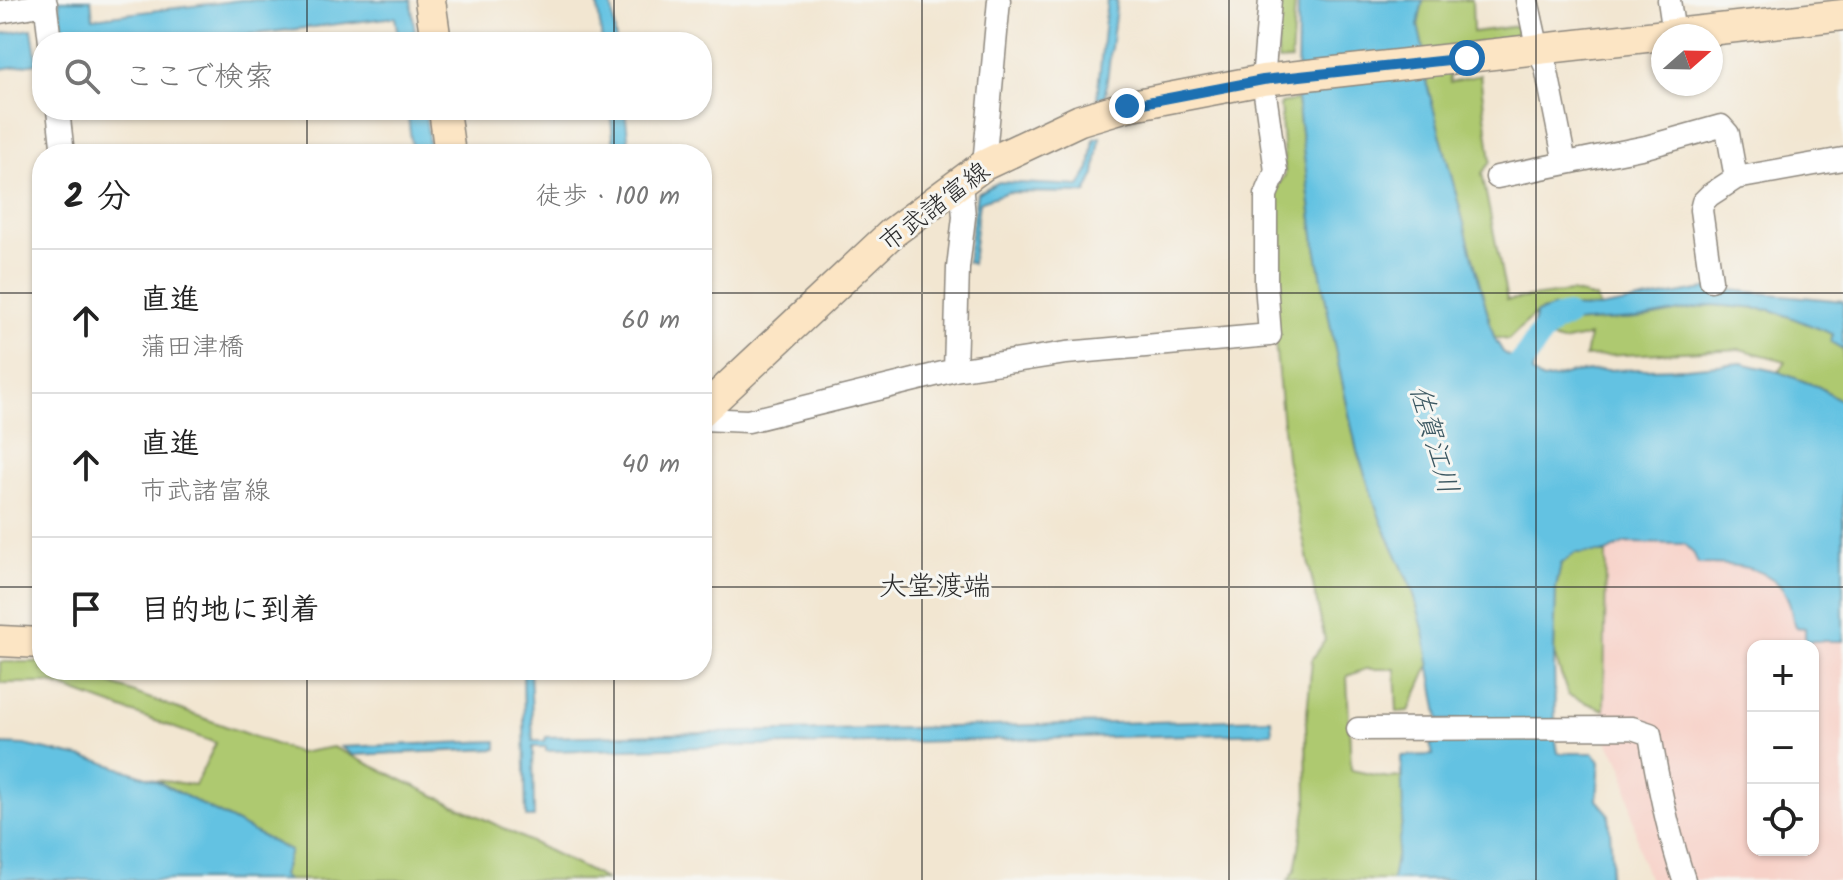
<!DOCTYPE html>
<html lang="ja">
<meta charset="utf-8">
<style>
:root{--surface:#fff;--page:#f6f6f6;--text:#222;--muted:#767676;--line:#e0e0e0}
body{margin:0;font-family:Kalam,"Klee One",sans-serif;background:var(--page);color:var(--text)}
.controls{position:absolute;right:24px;bottom:24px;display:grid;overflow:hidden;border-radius:16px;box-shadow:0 2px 6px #0004}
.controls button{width:72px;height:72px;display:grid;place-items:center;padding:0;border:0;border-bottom:2px solid var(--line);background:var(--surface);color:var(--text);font:40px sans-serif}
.compass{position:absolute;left:1651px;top:24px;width:72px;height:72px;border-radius:50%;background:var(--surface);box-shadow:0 2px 6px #0004;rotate:70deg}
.stop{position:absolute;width:24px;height:24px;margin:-18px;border:6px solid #1f6fb2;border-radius:50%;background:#fff}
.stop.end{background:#1f6fb2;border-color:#fff;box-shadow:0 2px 8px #0008}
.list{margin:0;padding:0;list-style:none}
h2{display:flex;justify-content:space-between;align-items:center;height:104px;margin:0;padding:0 32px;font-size:34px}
h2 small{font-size:26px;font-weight:400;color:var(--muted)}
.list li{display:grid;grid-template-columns:52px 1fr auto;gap:24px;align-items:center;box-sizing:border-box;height:144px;padding:0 32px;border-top:2px solid var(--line)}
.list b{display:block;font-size:30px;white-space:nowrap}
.list p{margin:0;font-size:26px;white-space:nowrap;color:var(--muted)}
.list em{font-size:26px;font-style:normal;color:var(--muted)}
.icon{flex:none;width:44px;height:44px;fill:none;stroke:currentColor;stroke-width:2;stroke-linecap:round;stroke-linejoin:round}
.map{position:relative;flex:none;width:1843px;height:880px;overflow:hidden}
.search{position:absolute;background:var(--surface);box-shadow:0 2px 6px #0004;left:32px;top:32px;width:680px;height:88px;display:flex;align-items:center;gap:20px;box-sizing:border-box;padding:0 28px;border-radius:32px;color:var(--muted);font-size:30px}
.panel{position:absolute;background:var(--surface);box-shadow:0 2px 6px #0004;left:32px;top:144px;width:680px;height:536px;border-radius:32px}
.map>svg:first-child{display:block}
</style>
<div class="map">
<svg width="1843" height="880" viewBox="0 0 1843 880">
<rect width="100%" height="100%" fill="#f6f6f2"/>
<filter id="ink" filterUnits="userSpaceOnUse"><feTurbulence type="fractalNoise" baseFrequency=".0125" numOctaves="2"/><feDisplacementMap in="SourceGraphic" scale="16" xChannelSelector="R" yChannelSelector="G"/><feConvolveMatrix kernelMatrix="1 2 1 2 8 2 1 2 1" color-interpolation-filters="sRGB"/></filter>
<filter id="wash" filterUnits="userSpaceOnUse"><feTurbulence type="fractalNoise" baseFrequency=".006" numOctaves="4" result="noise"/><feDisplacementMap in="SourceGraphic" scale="32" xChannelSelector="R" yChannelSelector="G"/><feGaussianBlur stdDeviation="1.8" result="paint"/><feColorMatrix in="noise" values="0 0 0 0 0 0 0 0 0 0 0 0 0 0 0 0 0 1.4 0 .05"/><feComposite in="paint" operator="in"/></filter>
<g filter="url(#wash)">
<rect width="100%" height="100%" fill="#f2e6d1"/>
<path fill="#f7d1c8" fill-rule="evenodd" d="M 1625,543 L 1684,544 L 1694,554 L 1698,564 L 1734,564 L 1767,575 L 1787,596 L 1795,627 L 1805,628 L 1806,640 L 1843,641 L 1843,880 L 1649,880 L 1640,856 L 1623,766 L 1603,735 L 1606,553 ZM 1753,646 L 1813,646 L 1813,850 L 1753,850 Z"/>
<path fill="#aec96f" stroke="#6c7a4d" stroke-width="2" d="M 1277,0 L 1295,0 L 1291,60 L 1278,61 Z
M 1423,0 L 1472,0 L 1473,32 L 1518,26 L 1517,36 L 1448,48 L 1450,82 L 1480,75 L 1491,161 L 1482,173 L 1507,300 L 1571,292 L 1596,298 L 1599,308 L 1555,307 L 1536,313 L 1508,340 L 1494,337 L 1428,88 L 1425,57 L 1418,25 Z
M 1297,100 L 1314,236 L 1333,339 L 1357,451 L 1381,521 L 1413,591 L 1424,632 L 1430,664 L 1409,711 L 1397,712 L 1395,669 L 1366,669 L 1347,676 L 1351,770 L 1389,778 L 1401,777 L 1401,756 L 1422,880 L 1288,880 L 1295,870 L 1307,804 L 1306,724 L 1312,660 L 1325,640 L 1286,458 L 1275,341 L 1271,196 L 1285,175 L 1280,103 Z
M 1712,305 L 1772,310 L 1834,334 L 1831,342 L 1843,349 L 1843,402 L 1819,387 L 1779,372 L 1786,361 L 1740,349 L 1585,357 L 1589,336 L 1562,342 L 1548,338 L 1568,323 L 1637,319 Z
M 1575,553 L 1606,553 L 1604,710 L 1568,695 L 1554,654 L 1556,587 L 1561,564 Z
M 0,662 L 42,662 L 42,670 L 72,670 L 299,753 L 333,747 L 503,828 L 607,880 L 287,880 L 282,877 L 290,851 L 155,780 L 195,785 L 216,743 L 51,683 L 0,683 Z"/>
<path fill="#64c2e2" stroke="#487686" stroke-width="2" d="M 59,0 L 91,0 L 93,18 L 242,0 L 411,0 L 416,42 L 399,42 L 395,17 L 190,42 L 65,42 Z
M 597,0 L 611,0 L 616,42 L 602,42 Z
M 1107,0 L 1117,0 L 1105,96 L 1097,98 Z
M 1298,0 L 1423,0 L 1418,25 L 1425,57 L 1428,88 L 1494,337 L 1503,352 L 1511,357 L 1519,350 L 1535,360 L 1532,373 L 1543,380 L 1555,378 L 1571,373 L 1603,370 L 1686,368 L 1741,363 L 1779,372 L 1819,387 L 1843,402 L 1843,641 L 1805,641 L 1805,628 L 1795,627 C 1792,618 1791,606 1787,597 C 1772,564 1728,564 1698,564 L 1694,554 L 1684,544 L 1625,543 L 1606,553 L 1575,553 L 1561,564 L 1556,587 L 1554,654 L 1555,722 L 1439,720 L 1424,632 L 1413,591 L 1381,521 L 1357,451 L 1333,339 L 1314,236 L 1297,100 Z
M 32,29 L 37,63 L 0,69 L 0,34 Z
M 407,110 L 425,110 L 430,154 L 413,154 Z
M 610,110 L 625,110 L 630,154 L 615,154 Z
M 1100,137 L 1095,174 L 1086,193 L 1008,192 L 979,202 L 972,264 L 967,262 L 977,193 L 999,182 L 1080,186 L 1090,169 L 1094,139 Z
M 1710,288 L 1843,301 L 1843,349 L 1831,342 L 1833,334 L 1772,310 L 1712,305 L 1637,319 L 1568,323 L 1548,338 L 1533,326 L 1536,313 L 1555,307 L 1599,308 Z
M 523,670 L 530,670 L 533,741 L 545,741 L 546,737 L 1271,719 L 1272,733 L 546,751 L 546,747 L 533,747 L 534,817 L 526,817 Z
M 1496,735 L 1555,735 L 1558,753 L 1594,753 L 1600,762 L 1597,800 L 1609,814 L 1612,863 L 1608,880 L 1392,880 L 1403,816 L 1401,756 L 1433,755 L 1430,743 Z
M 497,741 L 497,749 L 353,755 L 341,747 Z
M 0,744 L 24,745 L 99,761 L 155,780 L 290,851 L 282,876 L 287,880 L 0,880 Z"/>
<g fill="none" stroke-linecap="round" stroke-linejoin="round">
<path stroke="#64c2e2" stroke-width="24" d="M 1505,379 C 1512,371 1521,363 1527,355 C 1538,340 1547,318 1567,316"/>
</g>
</g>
<g filter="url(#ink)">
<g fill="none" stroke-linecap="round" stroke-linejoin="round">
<defs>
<path id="street" d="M 45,0 L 50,42
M 1527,0 L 1538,50 L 1546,67 L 1565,163
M 1669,0 L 1674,34
M 0,12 L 46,4
M 58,110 L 63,154
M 984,165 L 999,0
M 1497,177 L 1646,147 L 1721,126 L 1728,134 L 1736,178
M 1711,280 L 1701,210 L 1703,202 L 1710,195 L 1736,178 L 1843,159
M 955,370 L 958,268 L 964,217 L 961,182
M 702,419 L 748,421 L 955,370 L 1066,353 L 1270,335 L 1266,283 L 1266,195 L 1276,171 L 1263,80 L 1270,0
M 1358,729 L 1632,728 L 1650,734 C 1658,784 1668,832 1684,880"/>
<path id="secondary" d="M 430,0 L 436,42
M 444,110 L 450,154
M 702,411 L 892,233 L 984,165 L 1080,120 L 1127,106 L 1263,80 L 1843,15
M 0,641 L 42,643"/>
</defs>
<use href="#street" stroke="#8e887e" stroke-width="25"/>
<use href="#secondary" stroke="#8e887e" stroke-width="33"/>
<use href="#street" stroke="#fff" stroke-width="22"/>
<use href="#secondary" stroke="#fce5c4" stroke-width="30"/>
</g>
</g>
<g fill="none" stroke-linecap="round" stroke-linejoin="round" filter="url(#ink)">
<path stroke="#1f6fb2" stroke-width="10" d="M 1127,106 L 1263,80 L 1467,58"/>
</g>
<path fill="none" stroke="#2b2b2b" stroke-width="2" stroke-opacity="0.55" d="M 307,0 L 307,42M 614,0 L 614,42M 922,0 L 922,880M 1229,0 L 1229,880M 1536,0 L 1536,880M 307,110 L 307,154M 614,110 L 614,154M 0,293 L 42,293M 702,293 L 1843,293M 0,587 L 42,587M 702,587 L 1843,587M 307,670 L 307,880M 614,670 L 614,880"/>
<g text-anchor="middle" stroke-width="6" stroke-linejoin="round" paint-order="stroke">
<g font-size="26" fill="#2b2b2b" stroke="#f6f6f2">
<text transform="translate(934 206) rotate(-37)" y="9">市武諸富線</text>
</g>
<g font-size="28" font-style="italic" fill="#3c5862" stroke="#f6f6f2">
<text transform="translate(1435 439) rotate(74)" y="10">佐賀江川</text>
</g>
<g font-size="28" fill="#2b2b2b" stroke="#f6f6f2">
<text x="935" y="595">大堂渡端</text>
</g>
</g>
</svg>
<div class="controls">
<button>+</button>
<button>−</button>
<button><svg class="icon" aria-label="locate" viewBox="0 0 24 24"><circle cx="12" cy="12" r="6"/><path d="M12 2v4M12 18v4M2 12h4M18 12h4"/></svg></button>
</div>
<svg class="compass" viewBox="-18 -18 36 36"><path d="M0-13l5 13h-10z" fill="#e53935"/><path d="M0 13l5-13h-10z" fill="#767676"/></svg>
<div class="stop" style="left:1467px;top:58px"></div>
<div class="stop end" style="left:1127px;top:106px"></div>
<div class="search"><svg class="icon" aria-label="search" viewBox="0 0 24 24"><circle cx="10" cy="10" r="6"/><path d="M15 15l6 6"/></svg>ここで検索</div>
<section class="panel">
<h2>2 分<small>徒歩 · 100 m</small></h2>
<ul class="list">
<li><svg class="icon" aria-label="ahead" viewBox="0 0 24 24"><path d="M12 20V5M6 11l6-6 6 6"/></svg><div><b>直進</b><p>蒲田津橋</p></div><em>60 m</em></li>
<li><svg class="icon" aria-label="ahead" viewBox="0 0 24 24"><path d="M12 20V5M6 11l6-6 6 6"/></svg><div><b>直進</b><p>市武諸富線</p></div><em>40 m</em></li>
<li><svg class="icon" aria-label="arrive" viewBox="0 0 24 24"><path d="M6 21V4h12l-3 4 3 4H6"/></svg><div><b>目的地に到着</b></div></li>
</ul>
</section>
</div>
